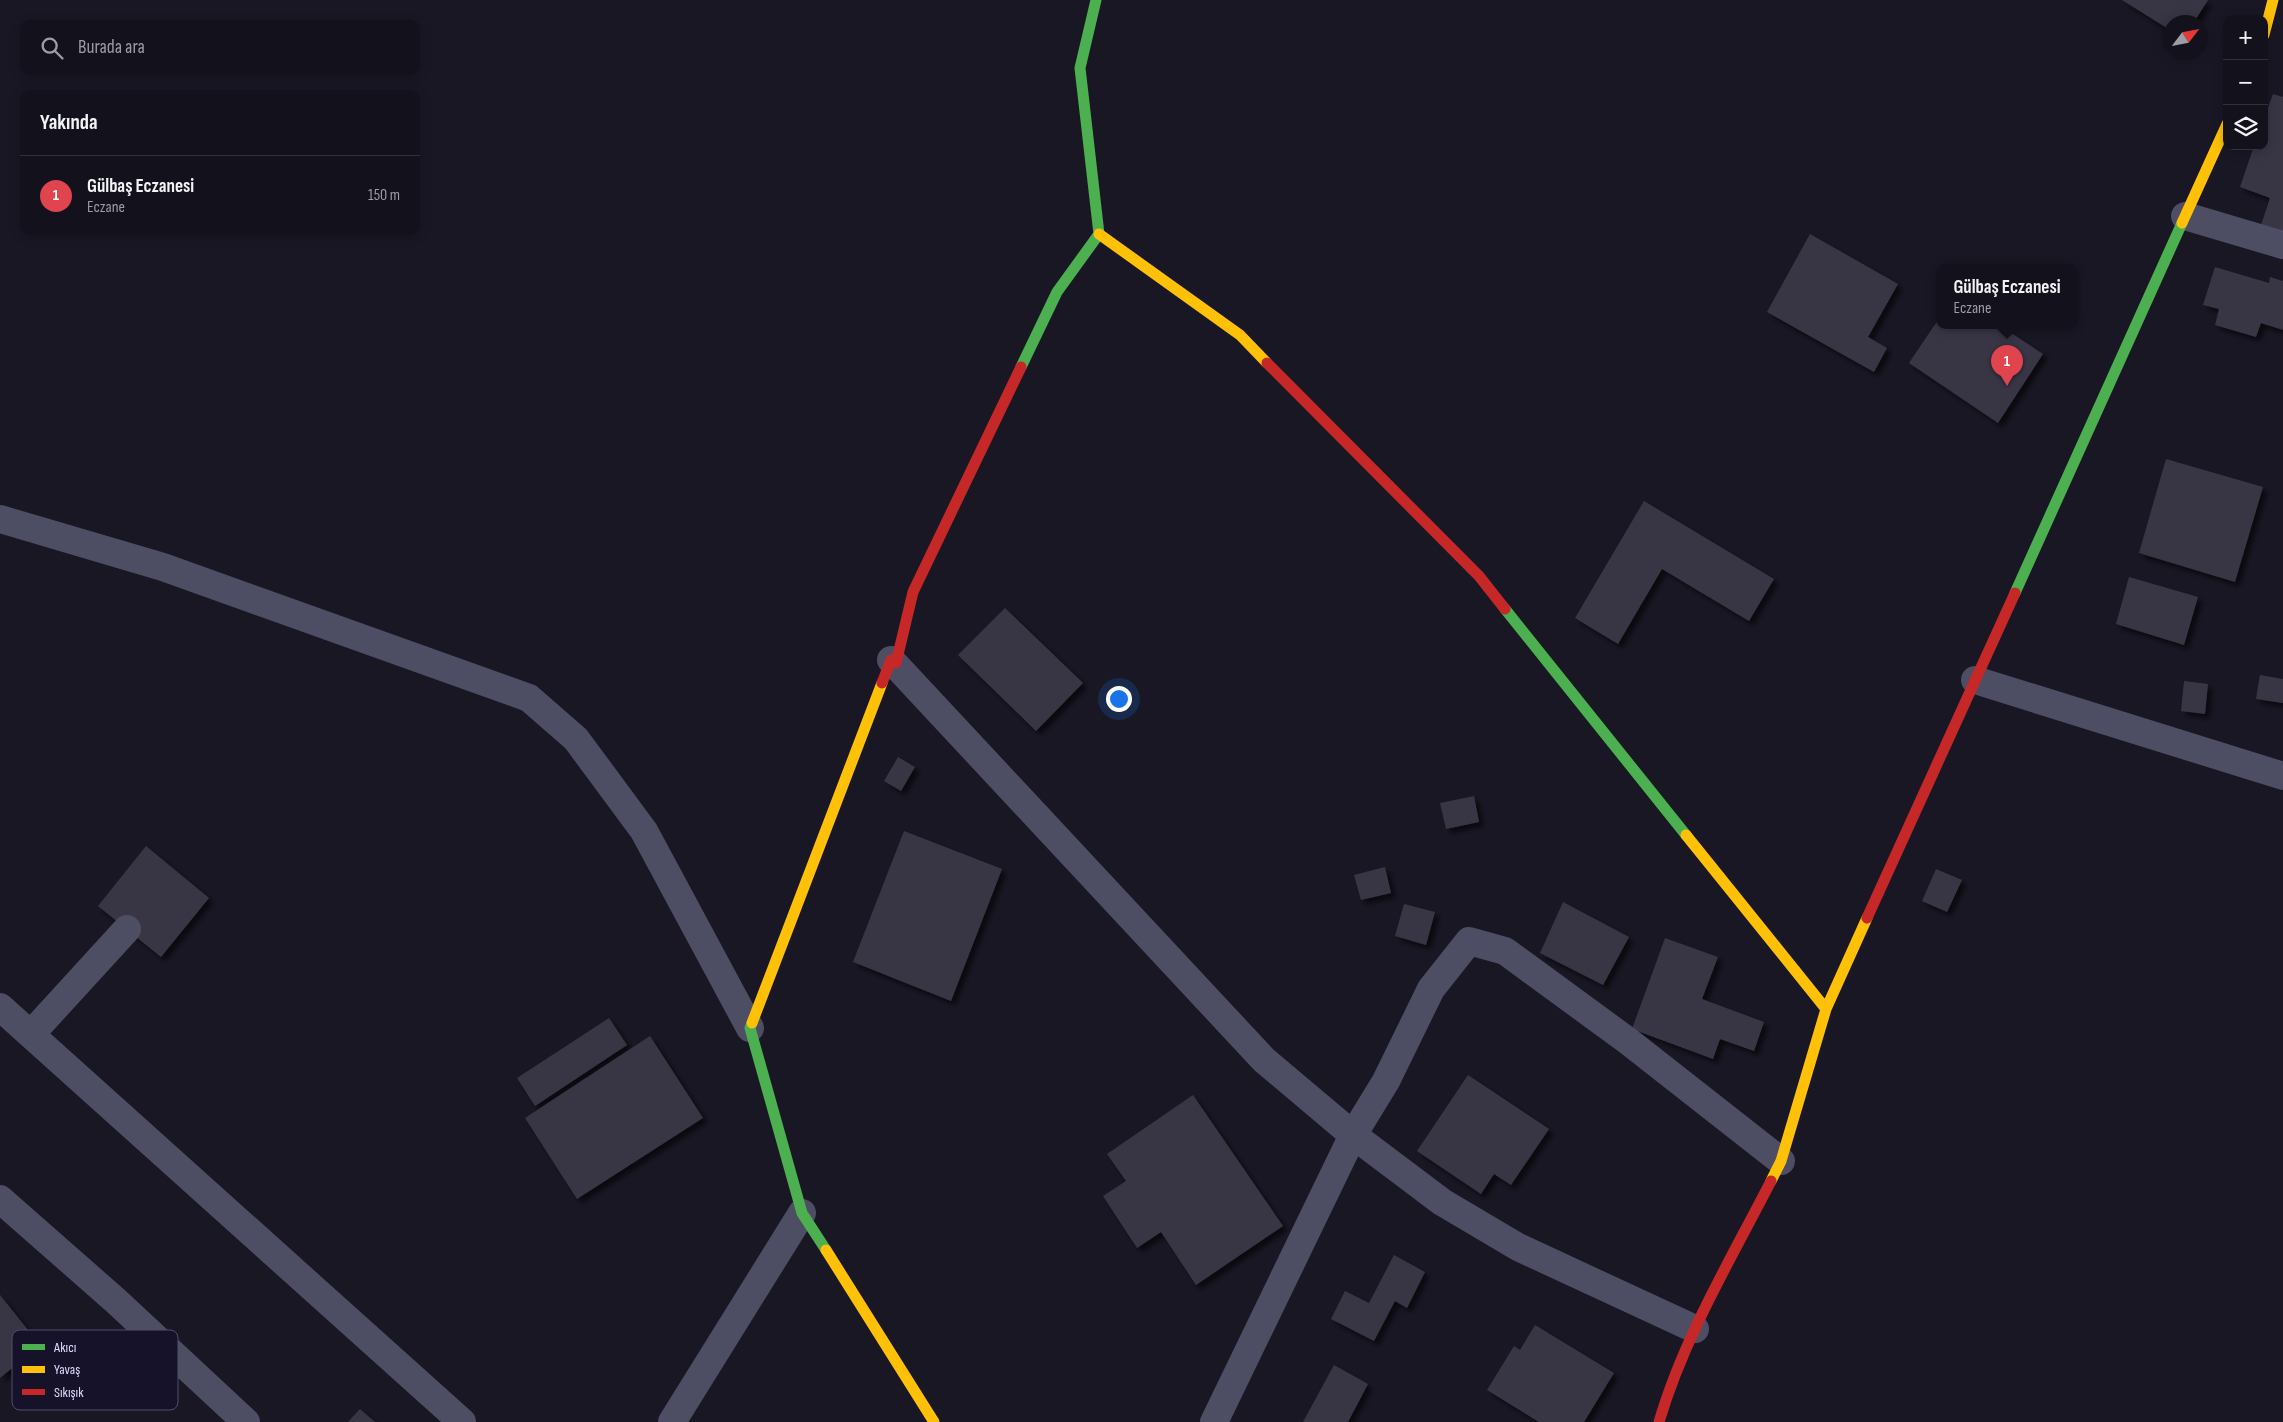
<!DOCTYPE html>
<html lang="tr">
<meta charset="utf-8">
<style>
:root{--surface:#13111b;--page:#1c1a24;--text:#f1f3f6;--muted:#9d9da3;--line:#32313a;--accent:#8c9099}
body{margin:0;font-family:"Sofia Sans Condensed",sans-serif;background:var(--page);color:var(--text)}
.controls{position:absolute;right:15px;top:15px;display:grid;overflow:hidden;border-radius:10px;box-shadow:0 2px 12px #0003}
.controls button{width:45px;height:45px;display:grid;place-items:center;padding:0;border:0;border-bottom:1px solid var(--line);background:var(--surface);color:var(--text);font:25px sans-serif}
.compass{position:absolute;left:2163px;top:15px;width:45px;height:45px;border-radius:50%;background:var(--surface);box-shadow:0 2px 12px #0003;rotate:58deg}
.you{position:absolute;left:1118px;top:698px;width:18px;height:18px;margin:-12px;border:4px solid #fff;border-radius:50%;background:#1a73e8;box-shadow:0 0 0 8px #1a73e833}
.badge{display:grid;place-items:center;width:32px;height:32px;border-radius:50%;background:var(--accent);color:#fff;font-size:16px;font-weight:700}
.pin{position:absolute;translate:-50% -41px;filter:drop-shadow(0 1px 2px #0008)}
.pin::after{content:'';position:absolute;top:26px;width:18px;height:15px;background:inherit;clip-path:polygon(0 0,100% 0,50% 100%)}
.popup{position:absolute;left:1936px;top:264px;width:142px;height:65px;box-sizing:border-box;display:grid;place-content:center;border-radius:10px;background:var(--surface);filter:drop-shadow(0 1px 4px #0005);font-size:16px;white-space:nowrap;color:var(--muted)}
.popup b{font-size:19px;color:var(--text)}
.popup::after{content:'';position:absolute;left:50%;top:100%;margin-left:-10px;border:10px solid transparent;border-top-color:var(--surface)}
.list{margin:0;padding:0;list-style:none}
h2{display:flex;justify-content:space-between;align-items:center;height:65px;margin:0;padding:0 20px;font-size:21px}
h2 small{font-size:16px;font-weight:400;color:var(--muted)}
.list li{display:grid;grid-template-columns:32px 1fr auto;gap:15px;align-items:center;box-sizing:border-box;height:80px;padding:0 20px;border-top:1px solid var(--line)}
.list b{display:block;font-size:19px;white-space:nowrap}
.list p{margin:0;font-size:16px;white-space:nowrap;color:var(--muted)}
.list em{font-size:16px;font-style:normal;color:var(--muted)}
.icon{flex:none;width:28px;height:28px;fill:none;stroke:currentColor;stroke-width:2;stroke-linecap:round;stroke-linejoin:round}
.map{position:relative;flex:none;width:2283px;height:1422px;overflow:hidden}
.search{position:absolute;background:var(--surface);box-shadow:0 2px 12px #0003;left:20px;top:20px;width:400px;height:55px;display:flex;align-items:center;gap:12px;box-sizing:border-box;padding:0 18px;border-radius:10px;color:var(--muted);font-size:19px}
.panel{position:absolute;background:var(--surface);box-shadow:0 2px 12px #0003;left:20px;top:90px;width:400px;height:145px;border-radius:10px}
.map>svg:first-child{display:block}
</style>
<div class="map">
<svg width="2283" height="1422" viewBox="0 0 2283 1422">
<defs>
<filter id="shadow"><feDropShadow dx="4.5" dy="4.5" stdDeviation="2.5" flood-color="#0009"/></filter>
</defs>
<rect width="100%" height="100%" fill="#191724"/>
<path fill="#383645" filter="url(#shadow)" d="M 2122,0 L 2208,0 L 2194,22 L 2170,22 L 2170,30 Z
M 2273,94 L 2283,97 L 2283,235 L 2260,228 L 2270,198 L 2240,187 L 2254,146 L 2264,146 L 2264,118 Z
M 1810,234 L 1898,284 L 1868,337 L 1887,348 L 1874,372 L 1767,312 Z
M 2215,267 L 2269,283 L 2270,277 L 2283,281 L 2283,330 L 2261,323 L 2256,337 L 2215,325 L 2219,309 L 2203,305 Z
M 1940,317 L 1940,325 L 1999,325 L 2043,354 L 1998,423 L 1909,363 Z
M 2166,459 L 2263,487 L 2235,582 L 2139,553 Z
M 1644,501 L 1774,579 L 1749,621 L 1662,569 L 1618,644 L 1575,618 Z
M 2129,577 L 2198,597 L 2184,645 L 2116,624 Z
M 1005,608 L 1083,683 L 1036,731 L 958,655 Z
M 2260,675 L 2283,679 L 2283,703 L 2256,699 Z
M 2184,681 L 2208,684 L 2205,714 L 2181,711 Z
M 898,757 L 915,767 L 901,791 L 884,781 Z
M 1474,796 L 1479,822 L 1446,829 L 1440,803 Z
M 904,831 L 1002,869 L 951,1001 L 853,962 Z
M 146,846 L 209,898 L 161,957 L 98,906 Z
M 1385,867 L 1391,893 L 1361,900 L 1354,875 Z
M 1936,869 L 1962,880 L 1947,912 L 1922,901 Z
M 1563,902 L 1629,937 L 1603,985 L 1540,953 Z
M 1404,904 L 1435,912 L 1426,945 L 1395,936 Z
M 1665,938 L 1718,957 L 1702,999 L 1764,1022 L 1754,1051 L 1720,1039 L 1713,1059 L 1632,1029 Z
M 609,1018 L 627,1045 L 535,1106 L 517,1078 Z
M 650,1036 L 703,1118 L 577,1199 L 525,1118 Z
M 1468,1075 L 1549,1129 L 1511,1185 L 1494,1174 L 1481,1194 L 1417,1151 Z
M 1193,1095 L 1283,1226 L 1196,1285 L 1161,1232 L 1137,1248 L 1103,1196 L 1126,1181 L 1107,1154 Z
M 1394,1255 L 1425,1272 L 1407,1308 L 1395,1301 L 1374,1341 L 1331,1319 L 1345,1291 L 1369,1303 Z
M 0,1295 L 40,1345 L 0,1378 Z
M 1535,1325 L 1614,1373 L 1584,1422 L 1539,1422 L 1487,1390 L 1514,1346 L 1520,1350 Z
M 1334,1365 L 1368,1384 L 1348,1422 L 1303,1422 Z
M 360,1409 L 375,1422 L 348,1422 Z"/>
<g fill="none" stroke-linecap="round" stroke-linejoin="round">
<path stroke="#4d4d64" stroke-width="28" d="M 2185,216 L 2283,245
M 0,519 L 163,567 L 529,698 L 576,739 L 644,831 L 750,1028
M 891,660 L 1264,1060 L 1353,1135 L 1442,1202 L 1518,1247 L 1695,1329
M 1975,680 L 2283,776
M 0,1007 L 462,1422
M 31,1034 L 127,929
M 0,1199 L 116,1301 L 246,1422
M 672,1422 L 802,1213
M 1214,1422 L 1353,1135 L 1386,1081 L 1431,989 L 1469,941 L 1505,951 L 1628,1041 L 1781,1161"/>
<path stroke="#4caf50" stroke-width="11" d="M 1021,367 L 1057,292 L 1099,234 L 1080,68 L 1096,0
M 2015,593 L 2182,223
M 1505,609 L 1686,835
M 752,1023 L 750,1028 L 802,1213 L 826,1250"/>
<path stroke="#ffc107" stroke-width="11" d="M 2264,35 L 2273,0
M 2182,223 L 2227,124
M 1099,234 L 1240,335 L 1267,363
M 1686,835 L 1826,1009
M 752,1023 L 882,683
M 1771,1181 L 1781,1161 L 1826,1009 L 1867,918
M 826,1250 L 934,1422"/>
<path stroke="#c62828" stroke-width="11" d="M 1267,363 L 1479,576 L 1505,609
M 882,683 L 891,660 L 896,663 L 913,592 L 1021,367
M 1867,918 L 2015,593
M 1659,1422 C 1684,1337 1731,1259 1771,1181"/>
</g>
<rect x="12" y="1330" width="166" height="80" rx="8" fill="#151229" stroke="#514f69" stroke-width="1"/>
<rect x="22" y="1344" width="23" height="6" fill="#4caf50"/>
<rect x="22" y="1366" width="23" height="7" fill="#ffc107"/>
<rect x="22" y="1389" width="23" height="6" fill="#c62828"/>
<g font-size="14" fill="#dedcfd">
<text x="54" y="1352">Akıcı</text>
<text x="54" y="1374">Yavaş</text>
<text x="54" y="1397">Sıkışık</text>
</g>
</svg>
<div class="controls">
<button>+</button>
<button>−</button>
<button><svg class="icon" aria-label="layers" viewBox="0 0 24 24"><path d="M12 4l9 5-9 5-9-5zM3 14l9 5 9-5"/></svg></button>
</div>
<svg class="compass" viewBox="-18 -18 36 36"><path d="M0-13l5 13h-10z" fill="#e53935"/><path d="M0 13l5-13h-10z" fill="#9d9da3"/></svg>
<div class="you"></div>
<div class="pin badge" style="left:2007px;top:386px;background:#e0444e">1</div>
<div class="popup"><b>Gülbaş Eczanesi</b>Eczane</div>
<div class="search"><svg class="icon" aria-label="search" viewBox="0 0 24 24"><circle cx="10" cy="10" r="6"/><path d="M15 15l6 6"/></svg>Burada ara</div>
<section class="panel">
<h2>Yakında<small></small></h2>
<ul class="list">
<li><span class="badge" style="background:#e0444e">1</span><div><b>Gülbaş Eczanesi</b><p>Eczane</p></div><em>150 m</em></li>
</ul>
</section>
</div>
